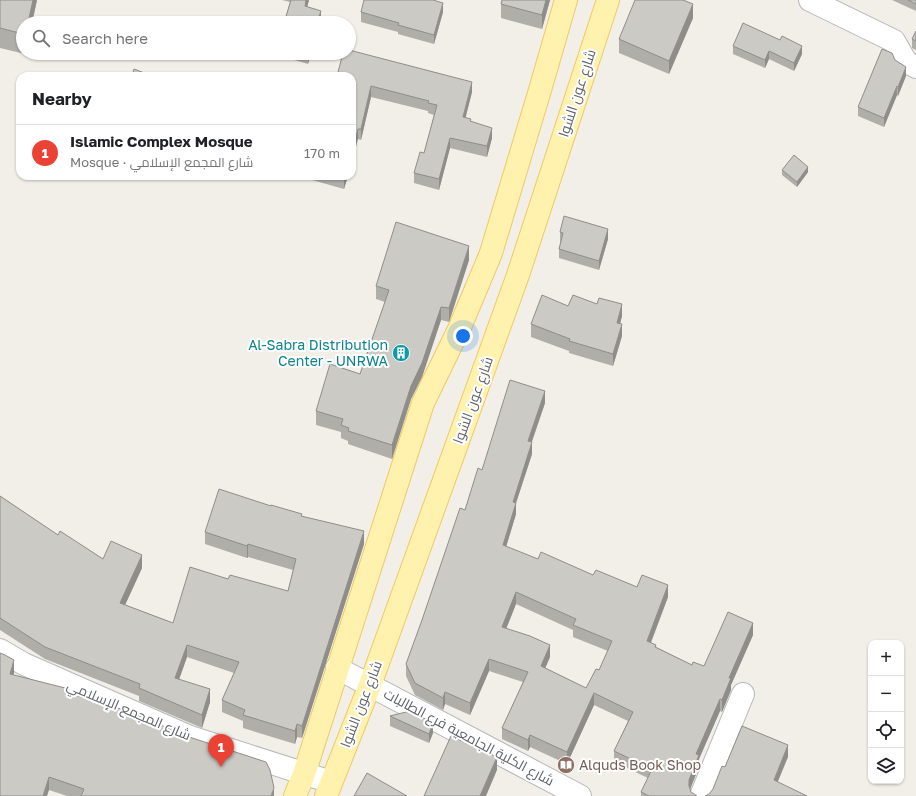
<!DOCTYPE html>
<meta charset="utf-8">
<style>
:root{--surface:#fff;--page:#f2f2f2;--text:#202124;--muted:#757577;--line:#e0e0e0;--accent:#ea4335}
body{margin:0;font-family:"Golos Text",Cairo,sans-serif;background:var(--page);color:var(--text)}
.controls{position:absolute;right:12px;bottom:12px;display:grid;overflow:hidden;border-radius:8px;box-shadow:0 1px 3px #0004}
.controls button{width:36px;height:36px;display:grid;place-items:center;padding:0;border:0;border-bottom:1px solid var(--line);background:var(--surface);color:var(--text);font:20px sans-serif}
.you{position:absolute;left:463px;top:336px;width:14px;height:14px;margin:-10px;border:3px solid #fff;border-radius:50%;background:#1a73e8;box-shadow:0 0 0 6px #1a73e833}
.badge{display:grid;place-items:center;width:26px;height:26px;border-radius:50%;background:var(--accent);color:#fff;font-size:13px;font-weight:700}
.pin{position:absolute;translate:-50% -33px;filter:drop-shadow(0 1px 2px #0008)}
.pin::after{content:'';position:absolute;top:21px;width:14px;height:12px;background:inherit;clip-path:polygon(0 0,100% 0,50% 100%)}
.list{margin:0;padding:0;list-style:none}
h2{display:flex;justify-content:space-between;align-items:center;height:52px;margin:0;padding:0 16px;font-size:17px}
h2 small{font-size:13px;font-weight:400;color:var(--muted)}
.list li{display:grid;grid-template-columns:26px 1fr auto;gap:12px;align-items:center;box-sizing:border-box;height:56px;padding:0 16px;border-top:1px solid var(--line)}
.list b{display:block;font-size:15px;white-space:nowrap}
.list p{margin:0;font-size:13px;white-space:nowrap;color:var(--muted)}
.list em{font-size:13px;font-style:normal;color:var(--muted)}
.icon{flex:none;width:22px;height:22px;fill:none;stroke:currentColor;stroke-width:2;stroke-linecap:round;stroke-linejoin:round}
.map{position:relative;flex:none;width:916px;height:796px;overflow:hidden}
.search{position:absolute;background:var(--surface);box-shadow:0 1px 3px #0004;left:16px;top:16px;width:340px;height:44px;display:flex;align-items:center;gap:10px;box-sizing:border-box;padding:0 14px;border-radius:22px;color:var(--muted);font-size:15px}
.panel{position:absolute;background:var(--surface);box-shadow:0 1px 3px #0004;left:16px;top:72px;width:340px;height:108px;border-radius:12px}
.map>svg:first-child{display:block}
</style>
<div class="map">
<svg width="916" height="796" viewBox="0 0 916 796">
<rect width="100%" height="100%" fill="#f1efe8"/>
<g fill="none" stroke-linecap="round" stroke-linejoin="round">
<defs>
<path id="minor" d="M 810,0 L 894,41 L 906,62 L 916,67
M 0,650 L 24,664 L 190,737 L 331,782
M 337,668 L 580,796
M 701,796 L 743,694"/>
<path id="major" d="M 295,796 L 304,774 L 423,403 L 460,327 L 491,253 L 540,90 L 566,0
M 326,796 L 370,685 L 518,275 L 608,0"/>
</defs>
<use href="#minor" stroke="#b5b8bc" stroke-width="24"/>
<use href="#major" stroke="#f2c960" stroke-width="24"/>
<use href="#minor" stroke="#fff" stroke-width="22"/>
<use href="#major" stroke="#fff2af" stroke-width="22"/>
</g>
<path fill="#afaea9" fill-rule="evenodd" d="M 0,0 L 37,0 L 32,23 L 23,23 L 23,53 L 25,53 L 25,54 L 0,48 Z
M 282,0 L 309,0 L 307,7 L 321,20 L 320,23 L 284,23 L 290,2 Z
M 550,0 L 542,29 L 501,18 L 501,4 Z
M 892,0 L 916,0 L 916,11 Z
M 361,12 L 443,12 L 434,44 L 398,34 L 398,32 L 361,22 Z
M 693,18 L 669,74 L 619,53 L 619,39 Z
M 916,31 L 916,50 L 912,48 L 912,39 Z
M 733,46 L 802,54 L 794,71 L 769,59 L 765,68 L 733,54 Z
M 277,53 L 311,53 L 308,64 L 277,55 Z
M 352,76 L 472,92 L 465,118 L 492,138 L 487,157 L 450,148 L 439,190 L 414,183 L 414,173 L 424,153 L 434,115 L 428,113 L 428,111 L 371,97 L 361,140 L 358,139 Z
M 906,76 L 898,96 L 897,95 L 884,127 L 858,116 L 858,107 Z
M 782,170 L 808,172 L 797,187 L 782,175 Z
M 312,176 L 348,176 L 344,189 L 312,180 Z
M 560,232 L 608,239 L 599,270 L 559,258 L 559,249 L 561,242 L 560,241 Z
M 469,260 L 449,322 L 441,320 L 422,377 L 411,399 L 392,459 L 348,444 L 348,441 L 341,438 L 341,432 L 316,425 L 316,411 L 360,374 L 385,302 L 376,299 L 376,286 Z
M 622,316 L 620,324 L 622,336 L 613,366 L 569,353 L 569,351 L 531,337 L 531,324 Z
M 545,403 L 532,442 L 532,454 L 516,503 L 516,514 L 506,547 L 538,559 L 593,575 L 637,587 L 668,597 L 651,643 L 656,647 L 692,665 L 704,666 L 753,635 L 731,685 L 731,690 L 722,712 L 720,711 L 699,759 L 699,767 L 690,790 L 691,792 L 697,796 L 641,796 L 641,792 L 648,778 L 614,762 L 614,751 L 628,721 L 594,705 L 567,764 L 530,747 L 528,751 L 502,739 L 502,728 L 523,682 L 489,671 L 470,715 L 445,704 L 443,710 L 415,695 L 406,676 L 406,664 L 465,510 L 482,470 ZM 516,604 L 573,630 L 573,637 L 608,651 L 599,670 L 586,688 L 545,668 L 550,657 L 506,629 Z
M 0,496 L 58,535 L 103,559 L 142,568 L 125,605 L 173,623 L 228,579 L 288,591 L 293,570 L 248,557 L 247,558 L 205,544 L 205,532 L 302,517 L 364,544 L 302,738 L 297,737 L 295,744 L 243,728 L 243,721 L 222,712 L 222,700 L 234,673 L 187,657 L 179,679 L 210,702 L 202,728 L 139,701 L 139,696 L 45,659 L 0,630 Z
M 0,653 L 14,673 L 13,675 L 69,693 L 274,796 L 67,796 L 49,790 Z
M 390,716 L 433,733 L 429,743 L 390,726 Z"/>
<path fill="#8f8d8a" d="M 33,0 L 37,0 L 32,23 L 28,23 Z
M 306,0 L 309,0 L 305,15 L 305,6 Z
M 546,0 L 550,0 L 542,29 L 542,15 Z
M 443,3 L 443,12 L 434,44 L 434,35 Z
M 693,4 L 693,18 L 669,74 L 669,61 Z
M 321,11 L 321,20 L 320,23 L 317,23 Z
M 802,46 L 802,54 L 794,71 L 794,63 Z
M 769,51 L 769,59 L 765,68 L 765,60 Z
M 308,53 L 311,53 L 308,64 Z
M 906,67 L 906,76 L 898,96 L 898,87 Z
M 472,82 L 472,92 L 463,128 L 463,117 Z
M 371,86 L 371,97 L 361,140 L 361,129 Z
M 897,86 L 897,95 L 884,127 L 884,118 Z
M 492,128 L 492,138 L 487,157 L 487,146 Z
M 358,129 L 358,139 L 352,162 L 352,152 Z
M 450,138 L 450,148 L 439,190 L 439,179 Z
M 808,167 L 808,172 L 797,187 L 797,182 Z
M 345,176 L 348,176 L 344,189 L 344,179 Z
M 608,229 L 608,239 L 599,270 L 599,261 Z
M 469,246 L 469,260 L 449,322 L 449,308 Z
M 622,304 L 622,316 L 617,335 L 617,323 Z
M 441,307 L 441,320 L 422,377 L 411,399 L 392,459 L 392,445 L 411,386 Z
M 622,324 L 622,336 L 613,366 L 613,354 Z
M 545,391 L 545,403 L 528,452 L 528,441 Z
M 532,442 L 532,454 L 516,503 L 516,514 L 503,557 L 503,545 L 513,502 Z
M 364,531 L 364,544 L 302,738 L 302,726 Z
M 248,544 L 248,557 L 247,558 L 247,546 Z
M 142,555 L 142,568 L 120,616 L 120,603 Z
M 668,585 L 668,597 L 647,652 L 647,641 Z
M 516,592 L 516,604 L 502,639 L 502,627 Z
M 753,623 L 753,635 L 731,685 L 731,690 L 722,712 L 722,700 L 729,678 Z
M 187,645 L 187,657 L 175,691 L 175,678 Z
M 550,645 L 550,657 L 541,678 L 541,666 Z
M 489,659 L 489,671 L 470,715 L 470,703 Z
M 14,660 L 14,673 L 10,686 L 10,674 Z
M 210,689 L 210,702 L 202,728 L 202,715 Z
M 445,692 L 445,704 L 443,710 L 443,698 Z
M 594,693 L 594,705 L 567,764 L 567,752 Z
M 720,699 L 720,711 L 699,759 L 699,767 L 689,791 L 689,780 L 696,754 Z
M 433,723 L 433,733 L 429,743 L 429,734 Z
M 297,724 L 297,737 L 295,744 L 295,731 Z
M 530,735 L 530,747 L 528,751 L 528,740 Z
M 788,745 L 788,757 L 774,791 L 774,780 Z
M 497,757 L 497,770 L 486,796 L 480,796 Z
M 49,777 L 49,790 L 47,796 L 43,796 Z
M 274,788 L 274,796 L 271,796 Z"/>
<path fill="#cccac5" stroke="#8f8d8a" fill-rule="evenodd" d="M 0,0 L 33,0 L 28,23 L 23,23 L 23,34 L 0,28 Z
M 291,0 L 306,0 L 305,6 L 321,11 L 317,23 L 284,23 Z
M 364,0 L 433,0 L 443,3 L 434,35 L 398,25 L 399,23 L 361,12 Z
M 502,0 L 546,0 L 542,15 L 501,4 Z
M 635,0 L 683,0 L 693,4 L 669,61 L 619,39 Z
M 908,0 L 916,0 L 916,4 Z
M 743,23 L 780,40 L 782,36 L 802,46 L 794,63 L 769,51 L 765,60 L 733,46 Z
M 916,31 L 916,41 L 912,39 Z
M 882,49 L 892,53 L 895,60 L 906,67 L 898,87 L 897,86 L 884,118 L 858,107 Z
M 349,50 L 472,82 L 463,117 L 471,119 L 470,121 L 492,128 L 487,146 L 450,138 L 439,179 L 414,173 L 420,152 L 424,153 L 437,105 L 428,103 L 429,101 L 371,86 L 361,129 L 358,129 L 352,152 L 352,76 L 337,76 L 343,53 L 349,53 Z
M 302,53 L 308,53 L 308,55 Z
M 134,69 L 152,76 L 132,76 Z
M 794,155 L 808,167 L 797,182 L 782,170 Z
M 334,176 L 345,176 L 344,179 Z
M 564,216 L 608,229 L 599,261 L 559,249 L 563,233 L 560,232 Z
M 396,222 L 469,246 L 449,308 L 441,307 L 422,363 L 411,386 L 392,445 L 348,431 L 349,428 L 341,425 L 343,419 L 316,411 L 330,364 L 360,374 L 389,290 L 376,286 Z
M 542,295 L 568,306 L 573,295 L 597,304 L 599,298 L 622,304 L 617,323 L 622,324 L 613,354 L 569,341 L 570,339 L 531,324 Z
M 510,380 L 545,391 L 528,441 L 532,442 L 513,502 L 516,503 L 503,545 L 538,559 L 541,552 L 593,575 L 596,570 L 637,587 L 642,575 L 668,585 L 647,641 L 656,645 L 655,647 L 692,665 L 693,662 L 704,666 L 728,612 L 753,623 L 729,678 L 731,678 L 722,700 L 720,699 L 696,754 L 699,755 L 689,780 L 689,786 L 691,792 L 697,796 L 649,796 L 641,792 L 652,769 L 614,751 L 633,712 L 594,693 L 567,752 L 530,735 L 528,740 L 502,728 L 528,672 L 489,659 L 470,703 L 445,692 L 443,698 L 415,683 L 406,664 L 422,620 L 460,508 L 465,510 L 478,468 L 482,470 ZM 516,592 L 576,619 L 573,625 L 612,641 L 599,670 L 596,669 L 586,688 L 541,666 L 550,645 L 530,636 L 502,627 Z
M 219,489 L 271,506 L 271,505 L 302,514 L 301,516 L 364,531 L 302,726 L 297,724 L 295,731 L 243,715 L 245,710 L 222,700 L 239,662 L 187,645 L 175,678 L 210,689 L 202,715 L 139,688 L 140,684 L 45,647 L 0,618 L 0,496 L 58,535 L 60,531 L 103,559 L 111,541 L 142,555 L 120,603 L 173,623 L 190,567 L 228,579 L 230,575 L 288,591 L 296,559 L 248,544 L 247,546 L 205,532 Z
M 0,653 L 5,655 L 14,660 L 10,674 L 69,689 L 68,693 L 128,711 L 186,736 L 266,762 L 270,770 L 274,788 L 271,796 L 81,796 L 84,789 L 49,777 L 43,796 L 0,796 Z
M 410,711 L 433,723 L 429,734 L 390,716 Z
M 742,726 L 788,745 L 774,780 L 807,796 L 705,796 L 709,794 L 713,789 L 722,766 L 725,767 Z
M 451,736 L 497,757 L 480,796 L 424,796 Z
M 367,773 L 407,796 L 354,796 Z"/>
<defs>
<symbol id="building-disc" viewBox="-11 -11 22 22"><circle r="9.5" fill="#0f9aa8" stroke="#fff"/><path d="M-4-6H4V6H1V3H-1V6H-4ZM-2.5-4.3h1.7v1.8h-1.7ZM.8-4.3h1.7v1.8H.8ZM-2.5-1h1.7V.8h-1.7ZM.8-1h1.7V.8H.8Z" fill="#fff"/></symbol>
<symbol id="library-disc" viewBox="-11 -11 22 22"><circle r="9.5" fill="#8d6e63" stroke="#fff"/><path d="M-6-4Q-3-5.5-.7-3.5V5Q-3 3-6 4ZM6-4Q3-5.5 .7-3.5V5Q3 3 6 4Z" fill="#fff"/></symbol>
</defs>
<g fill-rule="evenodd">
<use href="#building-disc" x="391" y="343" width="20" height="20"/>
<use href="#library-disc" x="556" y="755" width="20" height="20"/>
</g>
<g text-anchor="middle" stroke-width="4" stroke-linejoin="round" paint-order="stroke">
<g font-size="14" fill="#5f6368" stroke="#fff">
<text transform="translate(577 93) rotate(-72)" y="5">شارع عون الشوا</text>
<text transform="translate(473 400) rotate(-70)" y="5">شارع عون الشوا</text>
<text transform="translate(361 704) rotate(-69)" y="5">شارع عون الشوا</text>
<text transform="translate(129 710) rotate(23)" y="5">شارع المجمع الإسلامي</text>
<text transform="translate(469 737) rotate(28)" y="5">شارع الكلية الجامعية فرع الطالبات</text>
</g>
<g font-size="14" fill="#0d838f" stroke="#fff" text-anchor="end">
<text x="388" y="350">Al-Sabra Distribution<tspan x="388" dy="16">Center - UNRWA</tspan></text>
</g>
<g font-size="14" fill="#785e54" stroke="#fff" text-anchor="start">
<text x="579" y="770">Alquds Book Shop</text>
</g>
</g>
</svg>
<div class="controls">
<button>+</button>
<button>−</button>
<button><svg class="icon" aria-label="locate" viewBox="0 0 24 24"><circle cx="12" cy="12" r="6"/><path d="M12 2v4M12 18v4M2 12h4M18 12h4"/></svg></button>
<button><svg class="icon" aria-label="layers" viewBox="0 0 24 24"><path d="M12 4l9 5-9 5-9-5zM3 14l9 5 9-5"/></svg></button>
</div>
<div class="you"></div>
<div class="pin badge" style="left:221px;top:767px">1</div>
<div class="search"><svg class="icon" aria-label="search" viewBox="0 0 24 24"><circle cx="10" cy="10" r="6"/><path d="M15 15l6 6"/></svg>Search here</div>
<section class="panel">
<h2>Nearby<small></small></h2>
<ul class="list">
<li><span class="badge">1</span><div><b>Islamic Complex Mosque</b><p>Mosque · شارع المجمع الإسلامي</p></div><em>170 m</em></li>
</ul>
</section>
</div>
